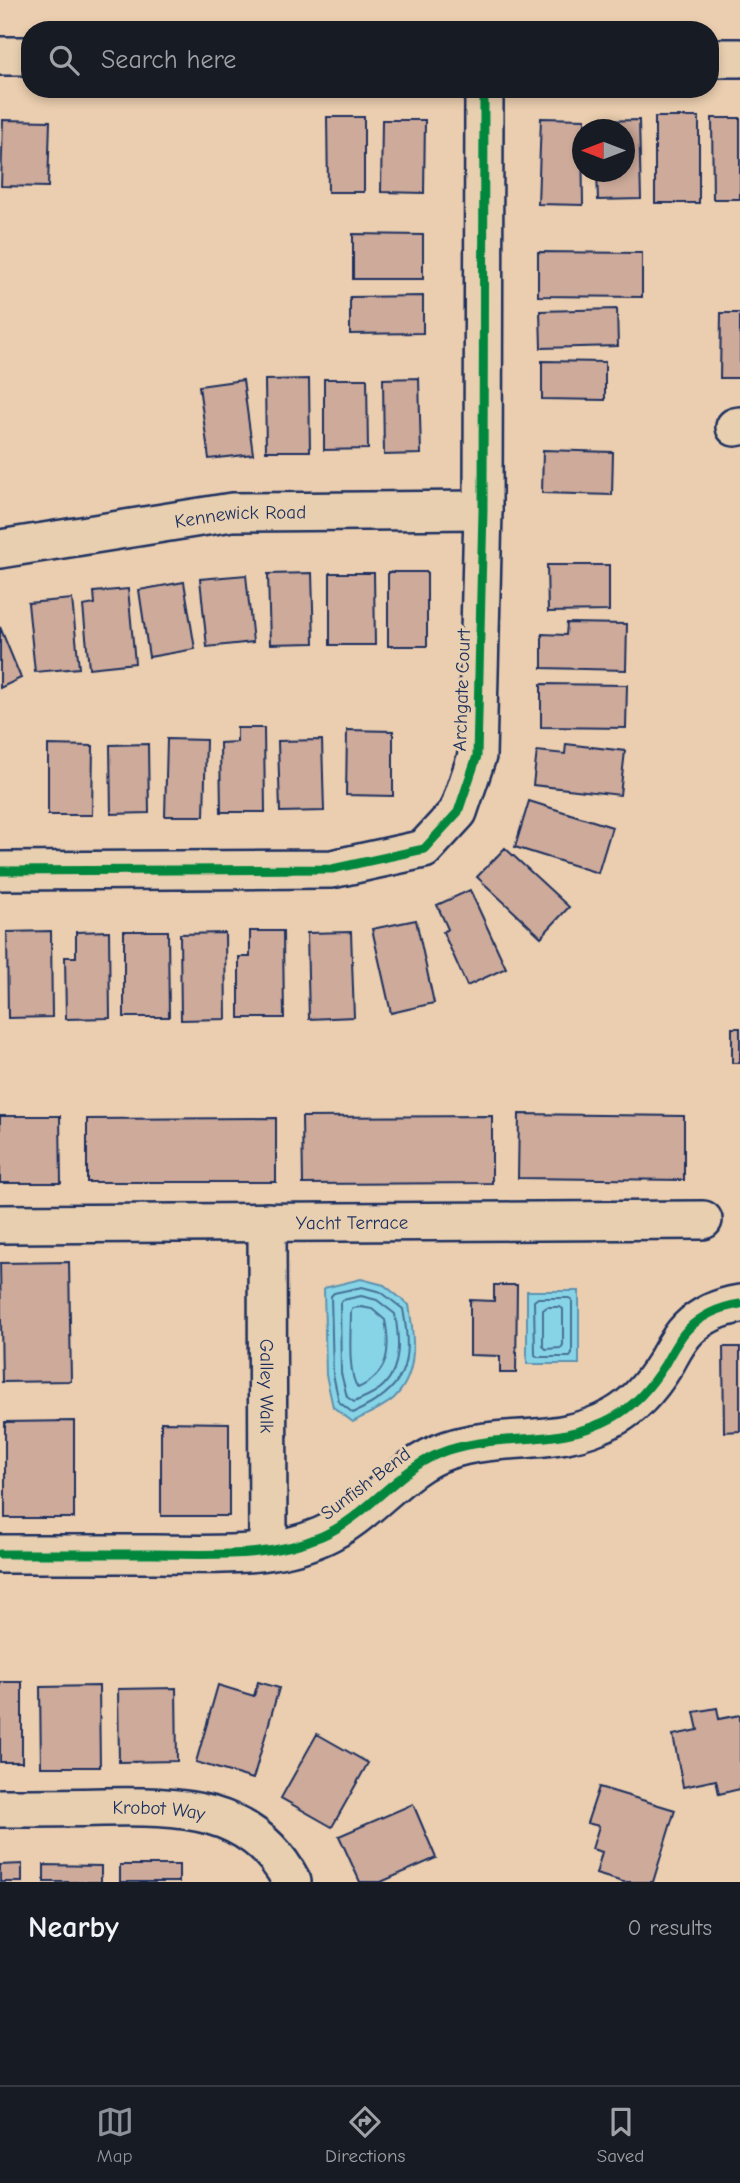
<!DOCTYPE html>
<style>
:root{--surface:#171b24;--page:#20242c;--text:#f1f3f6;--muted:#9ea1a6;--line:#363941;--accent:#8c9099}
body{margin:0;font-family:"Comic Neue",sans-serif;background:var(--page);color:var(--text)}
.compass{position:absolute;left:572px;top:119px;width:63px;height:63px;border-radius:50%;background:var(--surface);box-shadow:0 4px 10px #0003;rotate:270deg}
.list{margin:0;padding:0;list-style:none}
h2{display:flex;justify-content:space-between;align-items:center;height:91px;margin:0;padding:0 28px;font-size:30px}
h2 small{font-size:23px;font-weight:400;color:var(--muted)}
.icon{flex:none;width:38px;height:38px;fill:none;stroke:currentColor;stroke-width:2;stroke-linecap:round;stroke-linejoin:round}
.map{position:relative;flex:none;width:740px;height:1882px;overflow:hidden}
.search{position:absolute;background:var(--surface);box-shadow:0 4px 10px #0003;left:21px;right:21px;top:21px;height:77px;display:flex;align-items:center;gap:18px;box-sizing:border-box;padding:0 24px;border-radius:28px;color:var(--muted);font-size:26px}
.sheet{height:203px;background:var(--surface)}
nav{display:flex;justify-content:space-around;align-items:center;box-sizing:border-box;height:98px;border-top:2px solid var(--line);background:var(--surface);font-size:19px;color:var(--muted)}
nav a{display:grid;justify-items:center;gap:4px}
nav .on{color:var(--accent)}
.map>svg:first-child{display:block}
</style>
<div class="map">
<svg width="740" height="1882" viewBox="0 0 740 1882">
<rect width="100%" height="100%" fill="#ebceaf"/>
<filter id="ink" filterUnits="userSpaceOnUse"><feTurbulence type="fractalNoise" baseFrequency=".0143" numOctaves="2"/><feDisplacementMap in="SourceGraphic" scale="14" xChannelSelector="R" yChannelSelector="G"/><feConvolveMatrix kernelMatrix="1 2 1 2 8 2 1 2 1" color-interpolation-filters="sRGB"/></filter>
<g filter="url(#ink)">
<path fill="#87d4e7" stroke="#5c92b0" stroke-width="2" d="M 361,1279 L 384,1285 L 409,1305 C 414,1336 419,1373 395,1397 C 386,1407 364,1415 353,1422 L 333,1407 L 326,1375 L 324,1288 Z
M 527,1291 L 579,1291 L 579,1364 L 527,1364 Z"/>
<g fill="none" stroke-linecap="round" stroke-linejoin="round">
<path stroke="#467195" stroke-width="2" d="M 362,1287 L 381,1292 L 403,1309 C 413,1364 406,1390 353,1413 L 339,1402 L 333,1374 L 331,1296 L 334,1293 Z
M 361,1296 L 377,1300 L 395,1314 C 399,1337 402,1367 384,1385 C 377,1393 363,1398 354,1402 L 347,1397 L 341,1373 L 340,1303 L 343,1300 Z
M 538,1298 L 569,1298 L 572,1300 L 572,1354 L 570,1357 L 538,1357 L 535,1355 L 534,1301 Z
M 361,1307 L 372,1309 L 385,1320 C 391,1350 389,1374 358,1388 C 347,1374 351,1330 351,1311 L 353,1308 Z
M 547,1307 L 560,1307 L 563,1309 L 563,1345 L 561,1348 L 546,1349 L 543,1346 L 543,1310 Z"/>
</g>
<path fill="#cdaa9a" stroke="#1b2f5e" stroke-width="2" d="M 327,117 L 364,117 L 364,192 L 328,192 Z
M 655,117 L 699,117 L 699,203 L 655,203 Z
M 541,118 L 585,119 L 585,130 L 582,130 L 583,205 L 538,204 Z
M 712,118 L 740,118 L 740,199 L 713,199 Z
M 3,120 L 50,121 L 48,187 L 1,186 Z
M 382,120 L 425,120 L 424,193 L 381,192 Z
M 639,120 L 641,199 L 598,200 L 597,172 L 624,172 L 624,130 L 596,130 L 596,121 Z
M 353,234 L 423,235 L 423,279 L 353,279 Z
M 538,252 L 642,253 L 642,297 L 538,296 Z
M 423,296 L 423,333 L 350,334 L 350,297 Z
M 617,309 L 618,346 L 541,348 L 540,311 Z
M 721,313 L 740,313 L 740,378 L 720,378 Z
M 542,361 L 605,362 L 605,400 L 542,399 Z
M 419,378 L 421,454 L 384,455 L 383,379 Z
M 309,379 L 310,451 L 266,451 L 265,380 Z
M 324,379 L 367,379 L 368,449 L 324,450 Z
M 243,380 L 253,454 L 209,459 L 199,386 Z
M 543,450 L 613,452 L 612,495 L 542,493 Z
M 547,565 L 609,565 L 609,611 L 548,612 Z
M 388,572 L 427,572 L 427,646 L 388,646 Z
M 312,573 L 314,643 L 270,644 L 268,574 Z
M 330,573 L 374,573 L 375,645 L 330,645 Z
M 246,575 L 253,642 L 207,647 L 200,579 Z
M 184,582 L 195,649 L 149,657 L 139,590 Z
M 128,589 L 135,663 L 89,668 L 83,606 L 95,604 L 94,592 Z
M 72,599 L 79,668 L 35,672 L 28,603 Z
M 567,623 L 627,624 L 626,670 L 542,668 L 542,634 L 566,635 Z
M 0,627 L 21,678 L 0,688 Z
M 541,684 L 627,685 L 626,728 L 541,727 Z
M 237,728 L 264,728 L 265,812 L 221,812 L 220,743 L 237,742 Z
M 347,730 L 393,731 L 393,796 L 346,795 Z
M 167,739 L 206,740 L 204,816 L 165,816 Z
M 322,740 L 324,811 L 280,812 L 278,741 Z
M 148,744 L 149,813 L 111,814 L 110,745 Z
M 566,744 L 625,751 L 620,795 L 533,785 L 537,751 L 565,754 Z
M 48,745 L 93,746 L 92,815 L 48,815 Z
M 529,801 L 612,827 L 598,873 L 515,847 Z
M 505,848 L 569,907 L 541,937 L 477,877 Z
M 470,890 L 506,968 L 467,986 L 443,932 L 448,929 L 437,905 Z
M 416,920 L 434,1003 L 391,1013 L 372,929 Z
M 51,931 L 52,1017 L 8,1018 L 7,932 Z
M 109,931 L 110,1018 L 66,1019 L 65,957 L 76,957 L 76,932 Z
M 124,931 L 168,931 L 169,1017 L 124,1017 Z
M 250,931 L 283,931 L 284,1018 L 239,1018 L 239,957 L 250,957 Z
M 351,932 L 354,1017 L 309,1019 L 307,933 Z
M 225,933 L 226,1019 L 181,1020 L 180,934 Z
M 732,1028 L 740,1028 L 740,1063 L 732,1063 Z
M 519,1114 L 684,1116 L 684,1180 L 518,1178 Z
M 0,1116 L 60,1116 L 61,1183 L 0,1183 Z
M 492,1116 L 492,1183 L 303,1184 L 302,1117 Z
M 276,1118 L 276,1182 L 87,1182 L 87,1119 Z
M 69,1262 L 71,1381 L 2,1382 L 0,1263 Z
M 494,1285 L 517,1285 L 516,1373 L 500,1373 L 500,1356 L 470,1355 L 470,1300 L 494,1301 Z
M 723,1347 L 740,1347 L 740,1431 L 724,1432 Z
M 74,1421 L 74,1518 L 5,1518 L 5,1422 Z
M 161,1422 L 229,1423 L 229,1516 L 161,1516 Z
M 0,1682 L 22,1682 L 22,1762 L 0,1762 Z
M 258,1682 L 279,1688 L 253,1779 L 196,1762 L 218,1685 L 254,1696 Z
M 99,1686 L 100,1767 L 41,1767 L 40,1687 Z
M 176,1688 L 177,1761 L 119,1762 L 118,1689 Z
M 717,1708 L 719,1719 L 740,1715 L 740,1789 L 719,1794 L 716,1780 L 683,1787 L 673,1735 L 698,1730 L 694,1712 Z
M 317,1734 L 368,1763 L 332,1827 L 281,1798 Z
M 599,1787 L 675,1810 L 653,1882 L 623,1882 L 596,1874 L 602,1852 L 592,1849 L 599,1826 L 587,1823 Z
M 413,1804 L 436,1858 L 381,1882 L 360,1882 L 339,1836 Z
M 22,1864 L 22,1882 L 0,1882 L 0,1865 Z
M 44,1865 L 101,1866 L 101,1882 L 44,1882 Z
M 120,1865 L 179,1865 L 179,1882 L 120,1882 Z"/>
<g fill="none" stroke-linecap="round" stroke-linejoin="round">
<defs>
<g id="minor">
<path d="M 0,56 L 30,56"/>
<path d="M 710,58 L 740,58"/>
<path d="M 735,427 L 740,426"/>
<path id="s1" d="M 0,549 L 232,512 L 483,510"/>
<path d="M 0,871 L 332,869 L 424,849 L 458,812 L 477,756 L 483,510 L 484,89"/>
<path id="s2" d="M 267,1222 L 268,1550"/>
<path id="s3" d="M 0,1224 L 703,1220"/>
<path d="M 0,1554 C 51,1554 103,1554 154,1554 C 210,1554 270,1559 322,1536 C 370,1515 399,1466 448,1450 C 504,1432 558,1448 614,1417 C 636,1405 652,1385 665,1364 C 672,1352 678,1339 688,1329 C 702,1315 721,1307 740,1304"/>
<path id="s4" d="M 0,1808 C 34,1808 69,1808 103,1807 C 178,1806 252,1805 292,1882"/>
</g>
</defs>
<use href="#minor" stroke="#1b2f5e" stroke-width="42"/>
<use href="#minor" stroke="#e8cfb0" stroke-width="37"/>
<defs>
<path id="cycleway" d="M 0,871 L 332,869 L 424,849 L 458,812 L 477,756 L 483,510 L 484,89
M 0,1554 C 51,1554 103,1554 154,1554 C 210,1554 270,1559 322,1536 C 370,1515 399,1466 448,1450 C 504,1432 558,1448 614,1417 C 636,1405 652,1385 665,1364 C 672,1352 678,1339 688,1329 C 702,1315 721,1307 740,1304"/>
</defs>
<use href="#cycleway" stroke="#e8cfb0" stroke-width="13"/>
<use href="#cycleway" stroke="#00873e" stroke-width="9"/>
</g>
</g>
<g text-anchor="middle" stroke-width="6" stroke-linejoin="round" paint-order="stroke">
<g font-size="19" fill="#1b2f5e" stroke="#e8cfb0">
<text dy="7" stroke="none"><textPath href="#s1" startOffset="243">Kennewick Road</textPath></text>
<text transform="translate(461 690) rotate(-88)" y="7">Archgate Court</text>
<text dy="7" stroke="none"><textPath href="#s3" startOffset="352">Yacht Terrace</textPath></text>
<text dy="7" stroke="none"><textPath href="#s2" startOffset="164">Galley Walk</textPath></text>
<text transform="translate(365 1483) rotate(-37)" y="7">Sunfish Bend</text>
<text dy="7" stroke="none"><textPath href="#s4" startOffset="159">Krobot Way</textPath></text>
</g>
</g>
</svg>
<svg class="compass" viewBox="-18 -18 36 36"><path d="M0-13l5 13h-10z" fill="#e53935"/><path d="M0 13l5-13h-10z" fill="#9ea1a6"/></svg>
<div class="search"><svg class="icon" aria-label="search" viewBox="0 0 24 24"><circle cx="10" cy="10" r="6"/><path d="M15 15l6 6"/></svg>Search here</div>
</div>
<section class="sheet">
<h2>Nearby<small>0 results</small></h2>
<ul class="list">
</ul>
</section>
<nav>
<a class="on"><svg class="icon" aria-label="map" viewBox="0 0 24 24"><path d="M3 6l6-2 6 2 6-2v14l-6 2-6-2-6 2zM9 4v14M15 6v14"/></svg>Map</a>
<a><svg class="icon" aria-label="directions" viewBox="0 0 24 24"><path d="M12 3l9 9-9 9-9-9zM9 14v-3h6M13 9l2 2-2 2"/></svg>Directions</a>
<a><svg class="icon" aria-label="saved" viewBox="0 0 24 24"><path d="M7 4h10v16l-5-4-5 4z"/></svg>Saved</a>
</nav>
